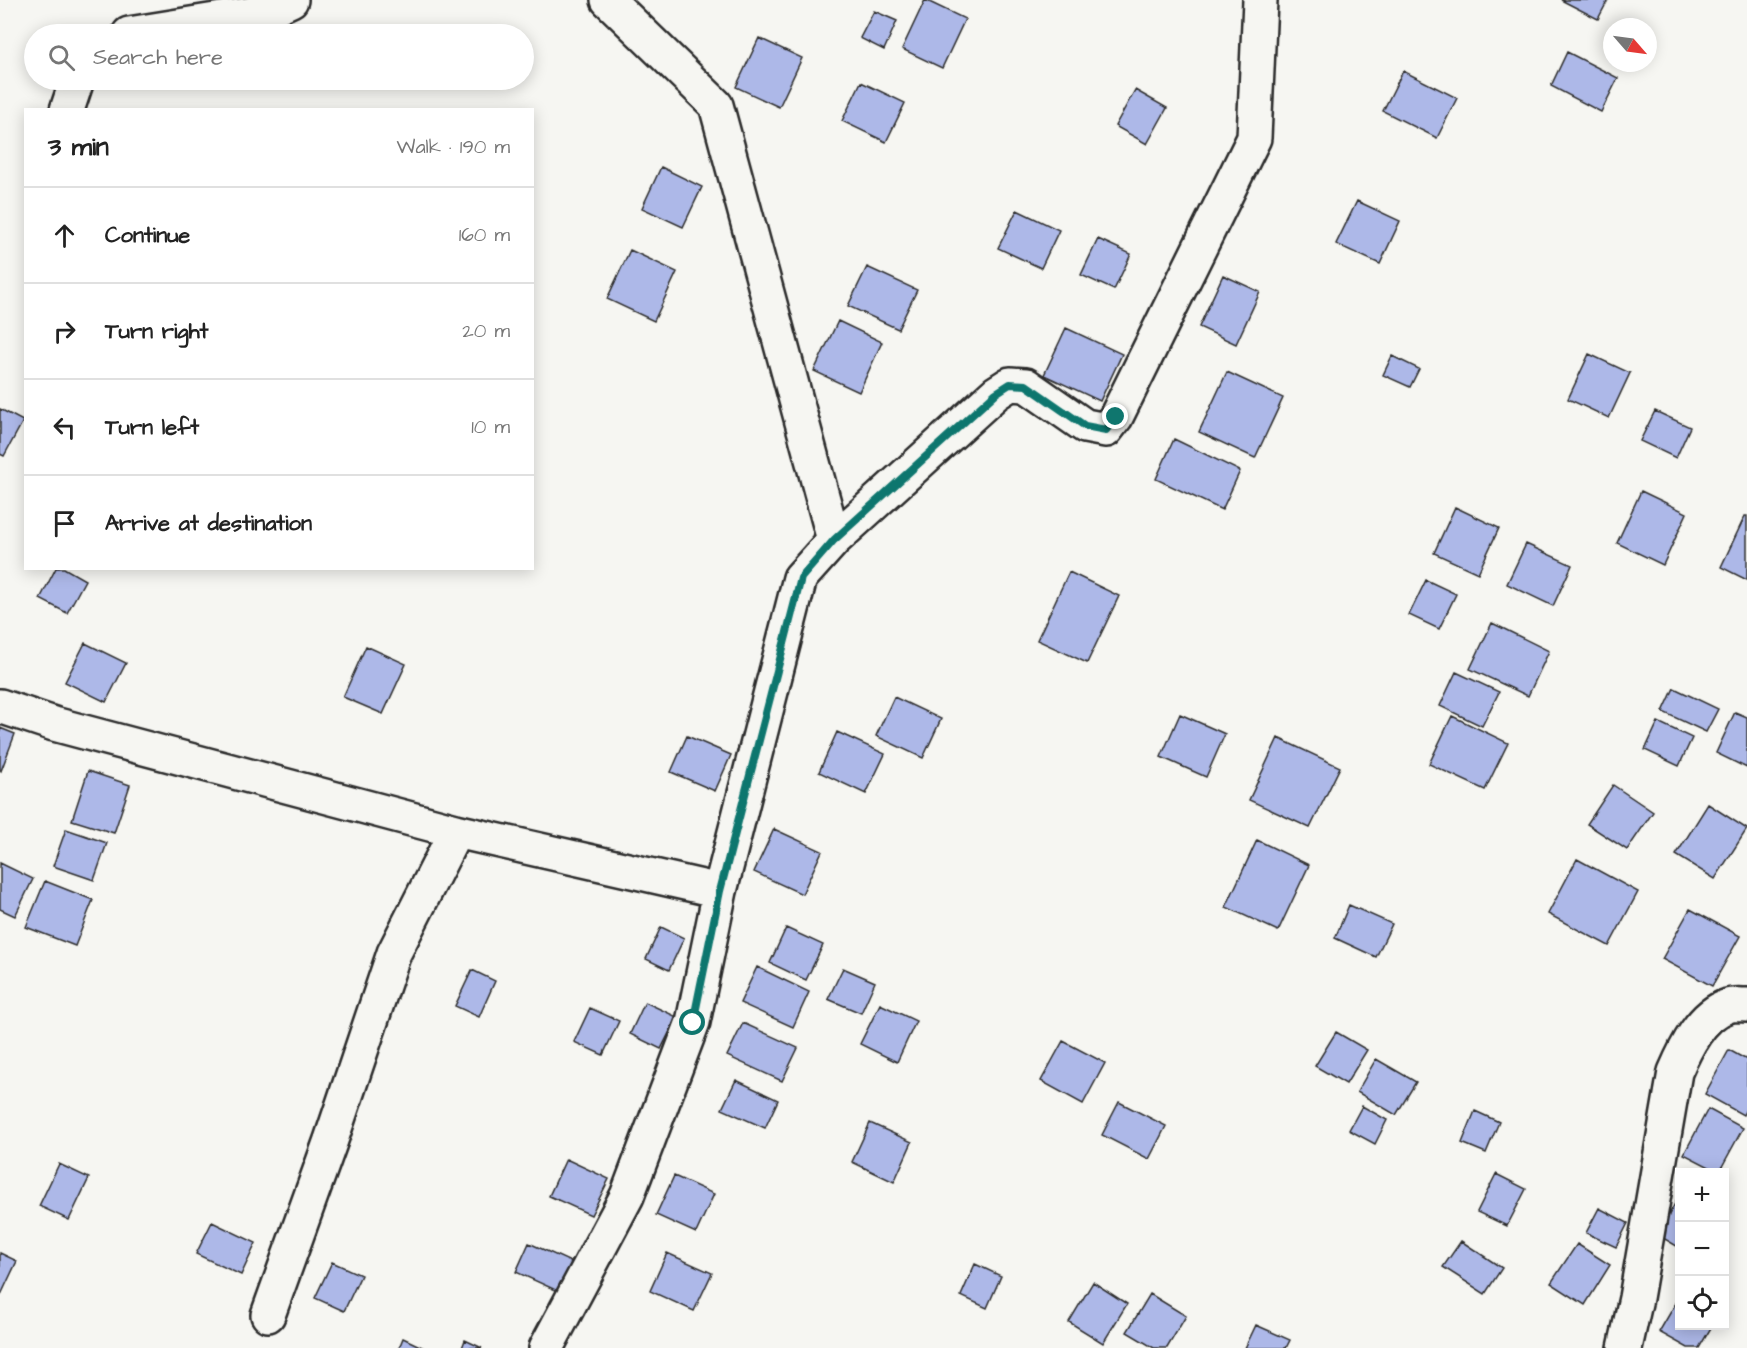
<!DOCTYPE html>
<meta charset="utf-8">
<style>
:root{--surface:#fff;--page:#f2f2f2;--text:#222;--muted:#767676;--line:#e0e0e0}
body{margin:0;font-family:"Architects Daughter",sans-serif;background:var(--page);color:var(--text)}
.controls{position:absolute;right:18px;bottom:18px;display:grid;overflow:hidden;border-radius:0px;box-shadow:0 3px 15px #0003}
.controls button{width:54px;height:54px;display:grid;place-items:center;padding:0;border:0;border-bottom:2px solid var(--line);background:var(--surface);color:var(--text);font:30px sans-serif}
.compass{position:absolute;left:1603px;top:18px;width:54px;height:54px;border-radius:50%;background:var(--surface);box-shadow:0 3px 15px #0003;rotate:118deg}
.stop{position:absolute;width:18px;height:18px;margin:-14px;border:4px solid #0f766e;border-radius:50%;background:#fff}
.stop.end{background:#0f766e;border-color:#fff;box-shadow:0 2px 6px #0008}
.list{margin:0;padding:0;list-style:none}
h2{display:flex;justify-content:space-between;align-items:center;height:78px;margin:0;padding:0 24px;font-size:26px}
h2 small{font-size:20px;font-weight:400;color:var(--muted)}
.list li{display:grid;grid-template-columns:39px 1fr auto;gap:18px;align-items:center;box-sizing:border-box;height:96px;padding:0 24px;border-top:2px solid var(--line)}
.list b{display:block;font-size:22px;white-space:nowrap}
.list em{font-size:20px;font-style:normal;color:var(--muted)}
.icon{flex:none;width:33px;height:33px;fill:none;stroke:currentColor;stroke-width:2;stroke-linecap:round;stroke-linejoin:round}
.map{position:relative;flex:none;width:1747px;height:1348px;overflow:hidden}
.search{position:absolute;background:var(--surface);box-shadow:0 3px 15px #0003;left:24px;top:24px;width:510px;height:66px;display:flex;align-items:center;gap:15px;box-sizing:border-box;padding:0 21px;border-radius:33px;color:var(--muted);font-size:22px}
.panel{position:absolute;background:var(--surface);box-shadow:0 3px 15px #0003;left:24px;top:108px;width:510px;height:462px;border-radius:0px}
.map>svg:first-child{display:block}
</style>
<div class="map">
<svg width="1747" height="1348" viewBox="0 0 1747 1348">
<rect width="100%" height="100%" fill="#f6f6f2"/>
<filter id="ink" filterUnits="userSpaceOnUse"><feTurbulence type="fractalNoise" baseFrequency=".0167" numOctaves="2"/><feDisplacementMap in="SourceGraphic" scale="12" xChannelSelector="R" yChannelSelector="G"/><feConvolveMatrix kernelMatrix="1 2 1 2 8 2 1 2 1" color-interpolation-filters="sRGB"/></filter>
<g filter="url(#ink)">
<path fill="#adb8e8" stroke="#2b2b2b" stroke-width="1.5" d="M 925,0 L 965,19 L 942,68 L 902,49 Z
M 1561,0 L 1608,0 L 1598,19 Z
M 874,11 L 897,21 L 884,50 L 860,38 Z
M 759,38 L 802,58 L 779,107 L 736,87 Z
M 1567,52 L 1618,78 L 1601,112 L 1551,86 Z
M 1403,71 L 1457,98 L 1437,138 L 1383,111 Z
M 861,82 L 905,103 L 886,142 L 842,121 Z
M 1135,90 L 1167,108 L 1147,144 L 1115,126 Z
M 661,167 L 702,187 L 683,227 L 642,208 Z
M 1357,201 L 1400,221 L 1380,264 L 1336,244 Z
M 1017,210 L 1059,230 L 1041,268 L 998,248 Z
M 1098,239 L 1131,254 L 1114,290 L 1081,275 Z
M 630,250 L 677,272 L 654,321 L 607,299 Z
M 867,267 L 917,290 L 898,329 L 848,306 Z
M 1223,275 L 1260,292 L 1236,344 L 1199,327 Z
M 838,321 L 882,342 L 859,392 L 814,371 Z
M 1066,328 L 1122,354 L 1100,401 L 1044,375 Z
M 1589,354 L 1630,373 L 1609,418 L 1568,399 Z
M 1392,356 L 1419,369 L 1410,387 L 1383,375 Z
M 1227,372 L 1283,398 L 1255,458 L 1199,432 Z
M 0,409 L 23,421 L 4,456 L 0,454 Z
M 1655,411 L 1690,427 L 1676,458 L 1640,441 Z
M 1174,439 L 1240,471 L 1222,510 L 1156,479 Z
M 1641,491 L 1687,513 L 1663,565 L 1617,543 Z
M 1455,507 L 1499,528 L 1478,573 L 1434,553 Z
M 1745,516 L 1747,516 L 1747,580 L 1721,567 Z
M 1526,544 L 1572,565 L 1553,606 L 1507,584 Z
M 56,568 L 64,568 L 85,580 L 67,613 L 40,599 Z
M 1069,572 L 1119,596 L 1087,663 L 1037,640 Z
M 1426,580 L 1456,594 L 1439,629 L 1409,615 Z
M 1492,623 L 1549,651 L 1528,696 L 1470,669 Z
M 85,643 L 126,663 L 106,702 L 65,682 Z
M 366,646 L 406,664 L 383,714 L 343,697 Z
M 1456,672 L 1499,692 L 1482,726 L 1440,706 Z
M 1674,688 L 1718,709 L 1706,732 L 1663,712 Z
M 894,697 L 941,719 L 923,758 L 876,736 Z
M 1735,712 L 1747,717 L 1747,768 L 1716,753 Z
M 1180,714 L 1225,734 L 1206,777 L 1161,757 Z
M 1452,716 L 1508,743 L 1485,790 L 1429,764 Z
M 1658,722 L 1692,738 L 1679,766 L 1645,750 Z
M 0,728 L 15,734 L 1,771 L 0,770 Z
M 837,732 L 885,754 L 866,794 L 819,772 Z
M 687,736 L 731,755 L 715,791 L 671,772 Z
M 1278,738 L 1340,767 L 1310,828 L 1249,800 Z
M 88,771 L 130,785 L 114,833 L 72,820 Z
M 1613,785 L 1653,812 L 1627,850 L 1587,824 Z
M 1708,804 L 1747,829 L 1715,879 L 1676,855 Z
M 66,829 L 107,843 L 94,880 L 53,866 Z
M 774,829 L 822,851 L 802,894 L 754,872 Z
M 1257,840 L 1309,865 L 1278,931 L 1226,907 Z
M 1577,859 L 1638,892 L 1609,946 L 1548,914 Z
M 0,863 L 33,879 L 15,916 L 0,909 Z
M 45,881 L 93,900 L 75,946 L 26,927 Z
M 1349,905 L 1392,924 L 1376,957 L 1335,938 Z
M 1690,909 L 1740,936 L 1712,986 L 1662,959 Z
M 661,927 L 684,938 L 669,970 L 646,959 Z
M 786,928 L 823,945 L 806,980 L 770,963 Z
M 757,967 L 809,992 L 793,1027 L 740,1003 Z
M 843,968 L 875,982 L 861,1013 L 828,999 Z
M 472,970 L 495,981 L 479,1017 L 455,1006 Z
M 645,1002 L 677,1017 L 661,1049 L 630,1034 Z
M 880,1004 L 916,1021 L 897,1062 L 860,1044 Z
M 590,1008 L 619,1021 L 603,1055 L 574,1042 Z
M 743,1023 L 798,1048 L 782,1081 L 727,1056 Z
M 1336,1032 L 1367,1050 L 1346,1084 L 1315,1066 Z
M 1063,1041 L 1105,1063 L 1083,1104 L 1041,1081 Z
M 1729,1050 L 1747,1060 L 1747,1107 L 1743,1115 L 1705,1094 Z
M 1376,1059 L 1416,1082 L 1396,1115 L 1357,1092 Z
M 736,1080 L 778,1100 L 765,1128 L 722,1109 Z
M 1119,1102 L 1166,1126 L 1149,1159 L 1102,1135 Z
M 1362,1106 L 1387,1120 L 1375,1144 L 1349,1130 Z
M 1708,1109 L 1743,1128 L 1719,1172 L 1684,1154 Z
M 1475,1111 L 1499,1122 L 1486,1153 L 1462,1143 Z
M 870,1123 L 912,1142 L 894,1182 L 852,1162 Z
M 566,1159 L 609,1179 L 591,1215 L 549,1196 Z
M 59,1164 L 89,1178 L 69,1220 L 39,1206 Z
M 1496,1174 L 1526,1189 L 1507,1226 L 1477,1212 Z
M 674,1176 L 714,1194 L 696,1233 L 656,1215 Z
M 1677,1200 L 1680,1201 L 1680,1248 L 1658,1235 Z
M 1599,1208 L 1628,1223 L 1616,1247 L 1586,1233 Z
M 212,1222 L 256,1243 L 241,1275 L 196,1254 Z
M 1461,1241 L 1502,1268 L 1485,1294 L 1443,1267 Z
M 529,1243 L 573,1263 L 560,1292 L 516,1272 Z
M 1577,1244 L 1610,1265 L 1585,1305 L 1551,1283 Z
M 0,1253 L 17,1261 L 0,1297 Z
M 667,1253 L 712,1273 L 694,1311 L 650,1291 Z
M 332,1262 L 361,1275 L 344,1311 L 315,1298 Z
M 975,1264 L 1001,1276 L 987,1308 L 961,1296 Z
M 1093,1282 L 1127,1304 L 1103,1343 L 1069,1322 Z
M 1150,1294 L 1186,1316 L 1167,1348 L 1154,1348 L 1127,1332 Z
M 1680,1296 L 1680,1326 L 1712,1326 L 1699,1348 L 1688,1348 L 1659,1332 Z
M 1256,1325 L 1290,1340 L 1286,1348 L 1245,1348 Z
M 403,1338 L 424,1348 L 399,1348 Z
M 465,1340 L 482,1348 L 462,1348 Z"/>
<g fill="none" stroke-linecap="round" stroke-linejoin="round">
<defs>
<path id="minor" d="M 608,0 L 716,105 L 834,540
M 129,34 L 265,12 L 291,0
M 67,110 L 77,80
M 0,706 L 54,724 L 456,831 L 720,891
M 268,1315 L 331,1140 L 394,953 L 456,831
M 546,1348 L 627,1196 L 693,1022 L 720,891 L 800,578 L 834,540 L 996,393 L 1010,384 L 1026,385 L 1085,426 L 1106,430 L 1116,417 L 1254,138 L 1260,0
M 1625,1348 L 1636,1298 L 1675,1072 C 1685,1049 1701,1014 1728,1006 C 1733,1004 1741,1005 1747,1005"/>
</defs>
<use href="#minor" stroke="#2b2b2b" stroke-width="38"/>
<use href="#minor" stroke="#f6f6f2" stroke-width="33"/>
</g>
</g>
<g fill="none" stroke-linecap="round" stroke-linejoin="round" filter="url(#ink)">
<path stroke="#0f766e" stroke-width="8" d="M 693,1023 L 720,891 L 801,578 L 834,540 L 996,393 L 1010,384 L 1026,385 L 1085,426 L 1106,430 L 1116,417"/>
</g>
</svg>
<div class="controls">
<button>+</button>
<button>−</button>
<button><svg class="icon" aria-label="locate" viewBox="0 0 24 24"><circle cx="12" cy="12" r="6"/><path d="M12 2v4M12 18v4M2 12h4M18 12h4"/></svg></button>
</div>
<svg class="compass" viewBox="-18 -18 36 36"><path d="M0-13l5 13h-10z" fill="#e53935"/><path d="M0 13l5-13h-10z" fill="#767676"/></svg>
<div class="stop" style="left:693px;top:1023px"></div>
<div class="stop end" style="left:1116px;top:417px"></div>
<div class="search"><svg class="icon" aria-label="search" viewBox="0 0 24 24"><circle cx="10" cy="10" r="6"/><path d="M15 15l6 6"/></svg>Search here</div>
<section class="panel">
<h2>3 min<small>Walk · 190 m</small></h2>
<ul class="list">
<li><svg class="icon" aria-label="ahead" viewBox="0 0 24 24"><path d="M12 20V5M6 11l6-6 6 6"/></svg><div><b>Continue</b></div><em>160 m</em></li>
<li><svg class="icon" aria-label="right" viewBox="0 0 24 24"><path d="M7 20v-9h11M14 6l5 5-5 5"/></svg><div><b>Turn right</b></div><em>20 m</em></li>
<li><svg class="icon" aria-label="left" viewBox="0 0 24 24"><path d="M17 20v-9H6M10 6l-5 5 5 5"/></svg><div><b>Turn left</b></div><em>10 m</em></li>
<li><svg class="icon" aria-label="arrive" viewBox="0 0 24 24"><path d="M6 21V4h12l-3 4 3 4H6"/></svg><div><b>Arrive at destination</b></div></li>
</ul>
</section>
</div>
